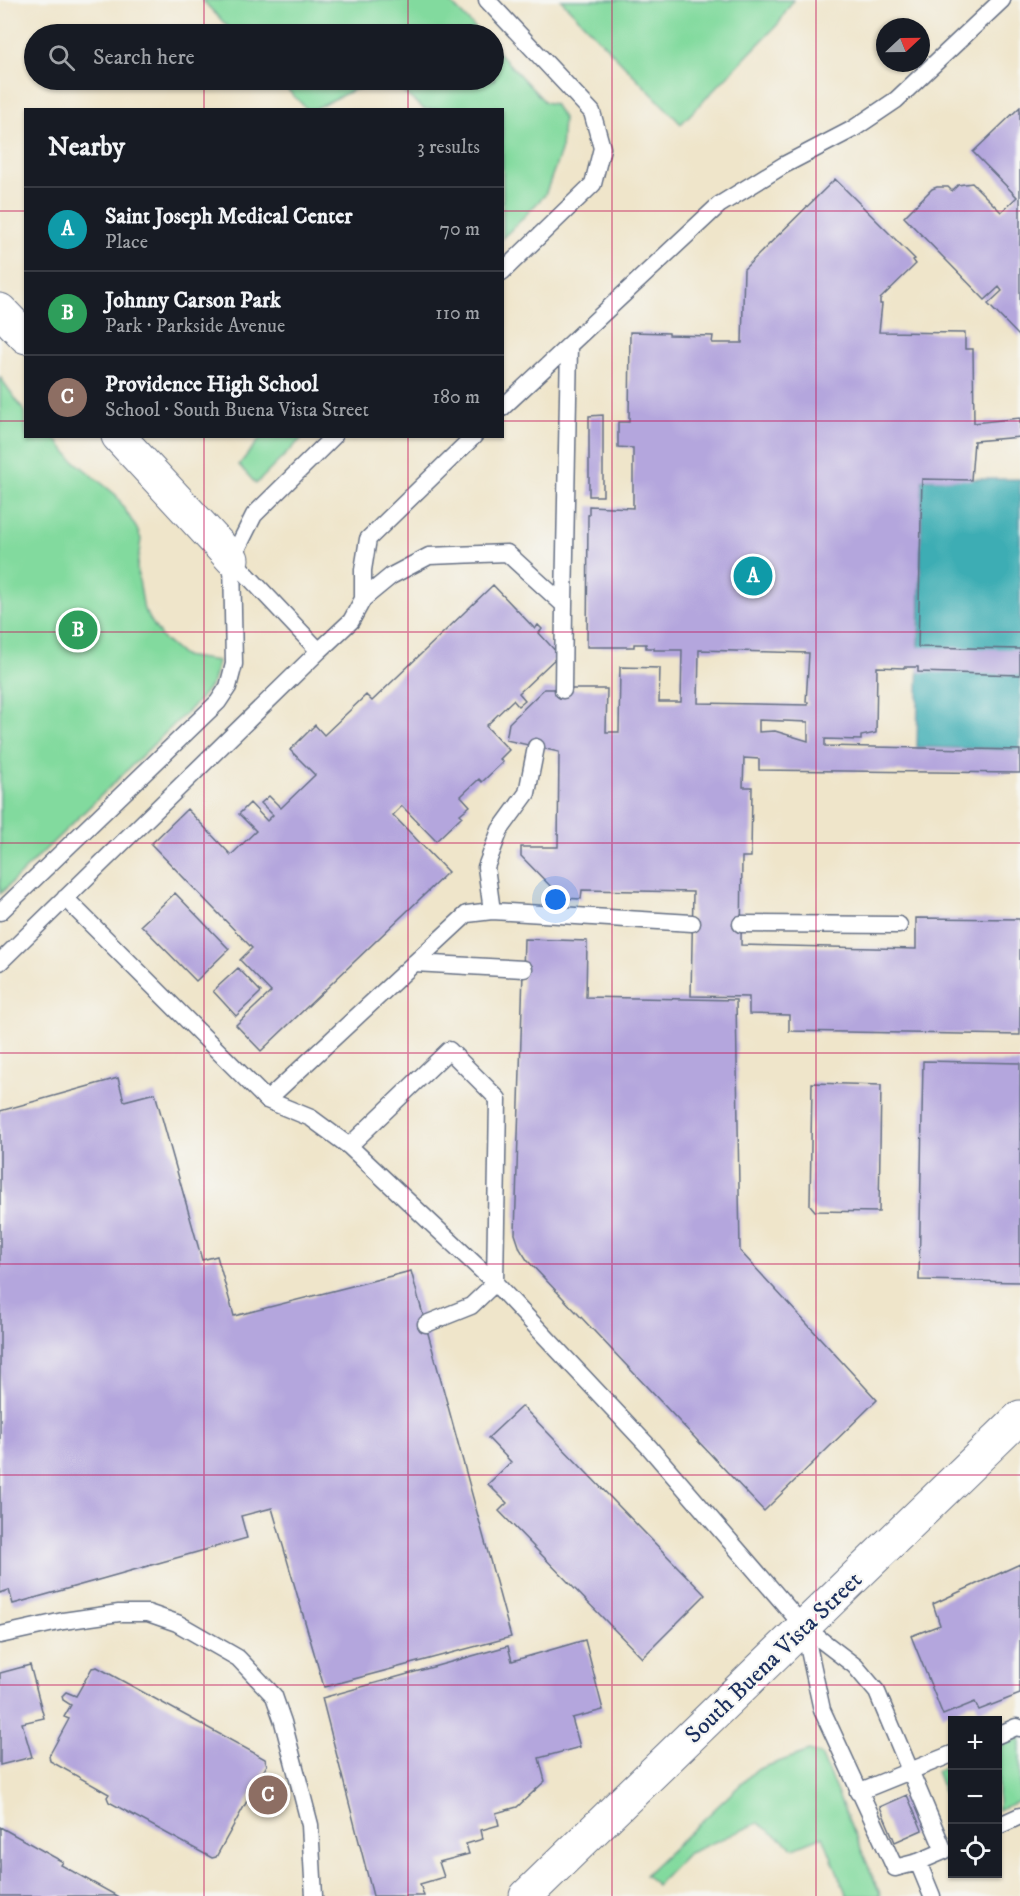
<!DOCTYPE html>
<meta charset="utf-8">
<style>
:root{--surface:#171b24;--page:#242831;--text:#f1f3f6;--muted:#9ea1a6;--line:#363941;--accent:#d690ce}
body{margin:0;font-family:"IM FELL DW Pica",serif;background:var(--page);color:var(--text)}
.controls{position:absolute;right:18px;bottom:18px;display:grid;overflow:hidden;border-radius:0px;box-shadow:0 2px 4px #0004}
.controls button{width:54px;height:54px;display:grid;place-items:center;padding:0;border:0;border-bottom:2px solid var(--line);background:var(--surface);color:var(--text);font:30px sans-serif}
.compass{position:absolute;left:876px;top:18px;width:54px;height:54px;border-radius:50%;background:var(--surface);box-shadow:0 2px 4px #0004;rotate:68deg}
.you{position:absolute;left:556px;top:900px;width:21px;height:21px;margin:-15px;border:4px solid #fff;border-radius:50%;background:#1a73e8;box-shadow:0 0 0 9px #1a73e833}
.badge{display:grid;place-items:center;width:39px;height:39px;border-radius:50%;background:var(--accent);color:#fff;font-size:20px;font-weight:700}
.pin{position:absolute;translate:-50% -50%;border:3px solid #fff;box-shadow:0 2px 6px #0006}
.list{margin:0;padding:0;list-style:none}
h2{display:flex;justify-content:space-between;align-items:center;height:78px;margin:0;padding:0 24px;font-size:26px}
h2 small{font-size:20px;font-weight:400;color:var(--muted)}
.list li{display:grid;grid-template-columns:39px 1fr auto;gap:18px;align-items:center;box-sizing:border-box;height:84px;padding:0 24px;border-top:2px solid var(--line)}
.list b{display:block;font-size:22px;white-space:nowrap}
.list p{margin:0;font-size:20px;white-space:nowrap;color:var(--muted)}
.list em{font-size:20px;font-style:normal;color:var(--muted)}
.icon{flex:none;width:33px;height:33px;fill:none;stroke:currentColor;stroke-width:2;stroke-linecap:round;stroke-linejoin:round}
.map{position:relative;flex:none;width:1020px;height:1896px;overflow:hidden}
.search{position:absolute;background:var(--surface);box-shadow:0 2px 4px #0004;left:24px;top:24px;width:480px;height:66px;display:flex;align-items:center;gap:15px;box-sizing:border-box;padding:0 21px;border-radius:33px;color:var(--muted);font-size:22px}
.panel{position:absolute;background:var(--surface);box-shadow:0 2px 4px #0004;left:24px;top:108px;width:480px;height:330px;border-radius:0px}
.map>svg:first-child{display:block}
</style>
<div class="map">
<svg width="1020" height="1896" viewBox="0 0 1020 1896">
<rect width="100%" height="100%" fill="#f6f6f2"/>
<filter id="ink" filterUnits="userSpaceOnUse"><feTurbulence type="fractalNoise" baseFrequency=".0167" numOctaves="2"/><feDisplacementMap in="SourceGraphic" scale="12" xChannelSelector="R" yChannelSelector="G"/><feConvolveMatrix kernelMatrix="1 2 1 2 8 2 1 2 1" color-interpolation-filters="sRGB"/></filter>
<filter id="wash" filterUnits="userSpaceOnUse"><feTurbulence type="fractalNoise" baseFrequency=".008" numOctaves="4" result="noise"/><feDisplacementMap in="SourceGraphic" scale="24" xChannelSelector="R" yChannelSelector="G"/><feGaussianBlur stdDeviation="1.35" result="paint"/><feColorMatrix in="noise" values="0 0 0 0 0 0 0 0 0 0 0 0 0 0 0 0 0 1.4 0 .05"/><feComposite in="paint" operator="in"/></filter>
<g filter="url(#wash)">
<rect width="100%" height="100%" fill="#efe5ca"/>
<path fill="#82da9e" stroke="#4e847e" stroke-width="1.5" d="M 202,0 L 448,0 L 481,34 L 235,34 Z
M 561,0 L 793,0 L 779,23 L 681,124 Z
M 494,48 L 545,102 L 554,104 L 563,118 L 561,151 L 545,195 L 503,238 L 502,110 L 424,109 L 389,81 L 353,90 L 314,109 L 307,109 L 278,80 L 494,80 Z
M 0,377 L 25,412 L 26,436 L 54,437 L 72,459 L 116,495 L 137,529 L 141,539 L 137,568 L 144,610 L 162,638 L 183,656 L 218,661 L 213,682 L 199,700 L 0,894 Z
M 261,437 L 303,437 L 256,484 L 239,465 Z
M 1020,1738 L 1020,1801 L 998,1810 L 998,1747 Z
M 809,1751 L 821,1755 L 881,1896 L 847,1896 L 823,1836 L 794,1848 L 758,1823 L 687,1854 L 657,1885 L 645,1875 L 756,1770 Z
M 952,1764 L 952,1814 L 936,1771 Z"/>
<path fill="#3cadb4" stroke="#2c6e89" stroke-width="1.5" d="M 922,479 L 1020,479 L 1020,750 L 917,747 Z"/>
<g id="blocks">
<path fill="#b4a6dd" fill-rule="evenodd" d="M 1020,107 L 1020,337 L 988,304 L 1002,291 L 999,287 L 985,300 L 904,217 L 932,189 L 937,187 L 948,187 L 952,191 L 958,185 L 972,183 L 1001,212 L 1017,197 L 973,152 Z
M 835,179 L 915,259 L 913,260 L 916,264 L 880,299 L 880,304 L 882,304 L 879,332 L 965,333 L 965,349 L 973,349 L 974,423 L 1020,418 L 1020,437 L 974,441 L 971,480 L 922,479 L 918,647 L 1020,649 L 1020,675 L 918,672 L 918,667 L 904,667 L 904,668 L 877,667 L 876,733 L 861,736 L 861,740 L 825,739 L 825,746 L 1020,750 L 1020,773 L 759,770 L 759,759 L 744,758 L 743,787 L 752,787 L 751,857 L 742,857 L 741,945 L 916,949 L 916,918 L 1020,919 L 1020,1035 L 789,1031 L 789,1015 L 749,1014 L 749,997 L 691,996 L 693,892 L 582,890 L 581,899 L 562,898 L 521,856 L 521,847 L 558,847 L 559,752 L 506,740 L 509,723 L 544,689 L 607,689 L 606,732 L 619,732 L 620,667 L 660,668 L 659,702 L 681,702 L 682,650 L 654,650 L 654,648 L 646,648 L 646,644 L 634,644 L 634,647 L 587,647 L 588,515 L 589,515 L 589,506 L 633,508 L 633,448 L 618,447 L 618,422 L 629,422 L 630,332 L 669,333 L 669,335 L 713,336 L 712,343 L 742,343 L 744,269 ZM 699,650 L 809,653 L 806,702 L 808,702 L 808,705 L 698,703 ZM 759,720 L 808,722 L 808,741 L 775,731 L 759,732 Z
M 603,415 L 603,496 L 589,496 L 589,416 Z
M 493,585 L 535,629 L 538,625 L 542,629 L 539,633 L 559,655 L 519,693 L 525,700 L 518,706 L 513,700 L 486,726 L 509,750 L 500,759 L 503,762 L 482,782 L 479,779 L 461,796 L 470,806 L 460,814 L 462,816 L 436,841 L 402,806 L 393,815 L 448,872 L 261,1051 L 236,1025 L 271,992 L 240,960 L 252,948 L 151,844 L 187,809 L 231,855 L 256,831 L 239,814 L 250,803 L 267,821 L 273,815 L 261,803 L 269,796 L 281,808 L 315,775 L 290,750 L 315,725 L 324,735 L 366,695 L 372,701 Z
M 175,893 L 229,949 L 196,981 L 141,925 Z
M 524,939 L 587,941 L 586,997 L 736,1000 L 740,1251 L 877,1400 L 764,1511 L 527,1260 L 520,1249 L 515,1234 Z
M 238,968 L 261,992 L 236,1016 L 213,991 Z
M 923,1061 L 1020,1063 L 1020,1282 L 919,1280 Z
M 118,1078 L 124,1101 L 155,1093 L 202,1260 L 217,1256 L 234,1316 L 411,1271 L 511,1637 L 324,1687 L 272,1508 L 241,1516 L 247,1538 L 13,1604 L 9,1590 L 0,1593 L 0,1111 Z
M 812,1083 L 881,1085 L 879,1212 L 815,1211 L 810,1205 Z
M 522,1406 L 705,1595 L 642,1658 L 499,1511 L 507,1503 L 488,1484 L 511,1462 L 488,1438 Z
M 1020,1564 L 1020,1694 L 979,1710 L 975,1702 L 943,1715 L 911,1636 L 940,1625 L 933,1604 Z
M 585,1640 L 603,1710 L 572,1718 L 580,1747 L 539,1758 L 545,1781 L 517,1807 L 496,1813 L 499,1825 L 481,1830 L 483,1839 L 466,1844 L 469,1854 L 439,1862 L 444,1877 L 420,1884 L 424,1896 L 373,1896 L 322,1698 L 508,1646 L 512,1661 Z
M 30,1665 L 44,1718 L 22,1723 L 32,1757 L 0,1765 L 0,1673 Z
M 97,1667 L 265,1759 L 267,1765 L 216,1857 L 212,1858 L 109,1802 L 107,1797 L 109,1794 L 50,1761 L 49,1756 L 69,1719 L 64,1717 L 71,1705 L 63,1700 L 62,1696 L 66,1692 L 76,1696 L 92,1668 Z
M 907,1795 L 922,1830 L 895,1842 L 880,1807 Z
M 0,1827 L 63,1862 L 61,1865 L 117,1896 L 0,1896 Z"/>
</g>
</g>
<g filter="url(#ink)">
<use href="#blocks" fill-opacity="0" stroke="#656f84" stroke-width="1.5"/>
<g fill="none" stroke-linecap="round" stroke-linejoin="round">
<defs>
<path id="lane" d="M 487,0 L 592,112 L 602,148 L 593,184 L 502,272
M 502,408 L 719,205 L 784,165 L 853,129 L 896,100 L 1002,0
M 363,599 L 391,576 L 429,556 L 507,553 L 564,605 L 563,690
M 564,605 L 569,346
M 319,651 L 351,621 L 363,599 L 363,570 L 368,539 L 474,436
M 65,898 L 267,1100 L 311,1118 L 349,1146 L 495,1283 L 649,1447 L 804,1627 L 855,1666 L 877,1692 L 944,1851 L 918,1862 L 895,1868 L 822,1710 L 804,1627
M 492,911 L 486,867 L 500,830 L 527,793 L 536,747
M 0,912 L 218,702 L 228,687 L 234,664 L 232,559 L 254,515 L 334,436
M 741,924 L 899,925
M 0,962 L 319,651 L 232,559
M 414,963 L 524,969
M 267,1100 L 467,914 L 492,911 L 692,923
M 349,1146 L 449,1050 L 498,1099 L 495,1283 L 471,1306 L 426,1324
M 0,1635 L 63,1621 L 119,1613 L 148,1613 L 177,1623 L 238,1658 L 274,1696 L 283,1722 L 310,1825 L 314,1896
M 998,1735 L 1016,1727 L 1020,1728
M 858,1792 L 952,1754
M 998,1826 L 1020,1816
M 918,1862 L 932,1896"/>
<path id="street" d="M 0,310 L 26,337
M 118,436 L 232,559"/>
<path id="secondary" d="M 526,1896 L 1020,1417"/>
</defs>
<use href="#lane" stroke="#656f84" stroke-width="19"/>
<use href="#street" stroke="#656f84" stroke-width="35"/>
<use href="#secondary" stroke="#656f84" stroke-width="35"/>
<use href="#lane" stroke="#fff" stroke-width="16"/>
<use href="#street" stroke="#fff" stroke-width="33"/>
<use href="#secondary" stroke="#fff" stroke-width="33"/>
</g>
</g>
<path fill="none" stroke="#c2185b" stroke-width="1.5" stroke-opacity="0.55" d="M 204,0 L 204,34M 408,0 L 408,34M 612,0 L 612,1896M 816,0 L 816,1896M 204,80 L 204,110M 408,80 L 408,110M 0,211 L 26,211M 502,211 L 1020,211M 0,421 L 26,421M 502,421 L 1020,421M 204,436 L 204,1896M 408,436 L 408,1896M 0,632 L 1020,632M 0,843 L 1020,843M 0,1053 L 1020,1053M 0,1264 L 1020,1264M 0,1475 L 1020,1475M 0,1685 L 1020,1685"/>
<g text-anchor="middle" stroke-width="4.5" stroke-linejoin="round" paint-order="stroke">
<g font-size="24" fill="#1b2f5e" stroke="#f6f6f2">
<text transform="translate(773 1657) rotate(-44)" y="8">South Buena Vista Street</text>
</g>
</g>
</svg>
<div class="controls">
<button>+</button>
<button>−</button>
<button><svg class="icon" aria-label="locate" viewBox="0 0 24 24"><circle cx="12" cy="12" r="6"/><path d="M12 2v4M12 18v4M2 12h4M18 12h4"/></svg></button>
</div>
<svg class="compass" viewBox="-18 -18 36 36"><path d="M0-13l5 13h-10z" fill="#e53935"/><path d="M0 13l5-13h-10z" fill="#9ea1a6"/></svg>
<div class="you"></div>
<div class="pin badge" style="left:753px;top:576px;background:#0f9aa8">A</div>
<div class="pin badge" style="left:78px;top:630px;background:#2e9e5b">B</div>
<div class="pin badge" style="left:268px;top:1795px;background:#8d6e63">C</div>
<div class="search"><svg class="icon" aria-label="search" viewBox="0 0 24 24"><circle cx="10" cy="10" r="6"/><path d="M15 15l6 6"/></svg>Search here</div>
<section class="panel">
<h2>Nearby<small>3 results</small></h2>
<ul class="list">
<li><span class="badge" style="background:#0f9aa8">A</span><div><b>Saint Joseph Medical Center</b><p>Place</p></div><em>70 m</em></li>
<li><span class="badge" style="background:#2e9e5b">B</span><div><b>Johnny Carson Park</b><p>Park · Parkside Avenue</p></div><em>110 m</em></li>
<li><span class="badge" style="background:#8d6e63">C</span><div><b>Providence High School</b><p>School · South Buena Vista Street</p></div><em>180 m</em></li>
</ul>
</section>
</div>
